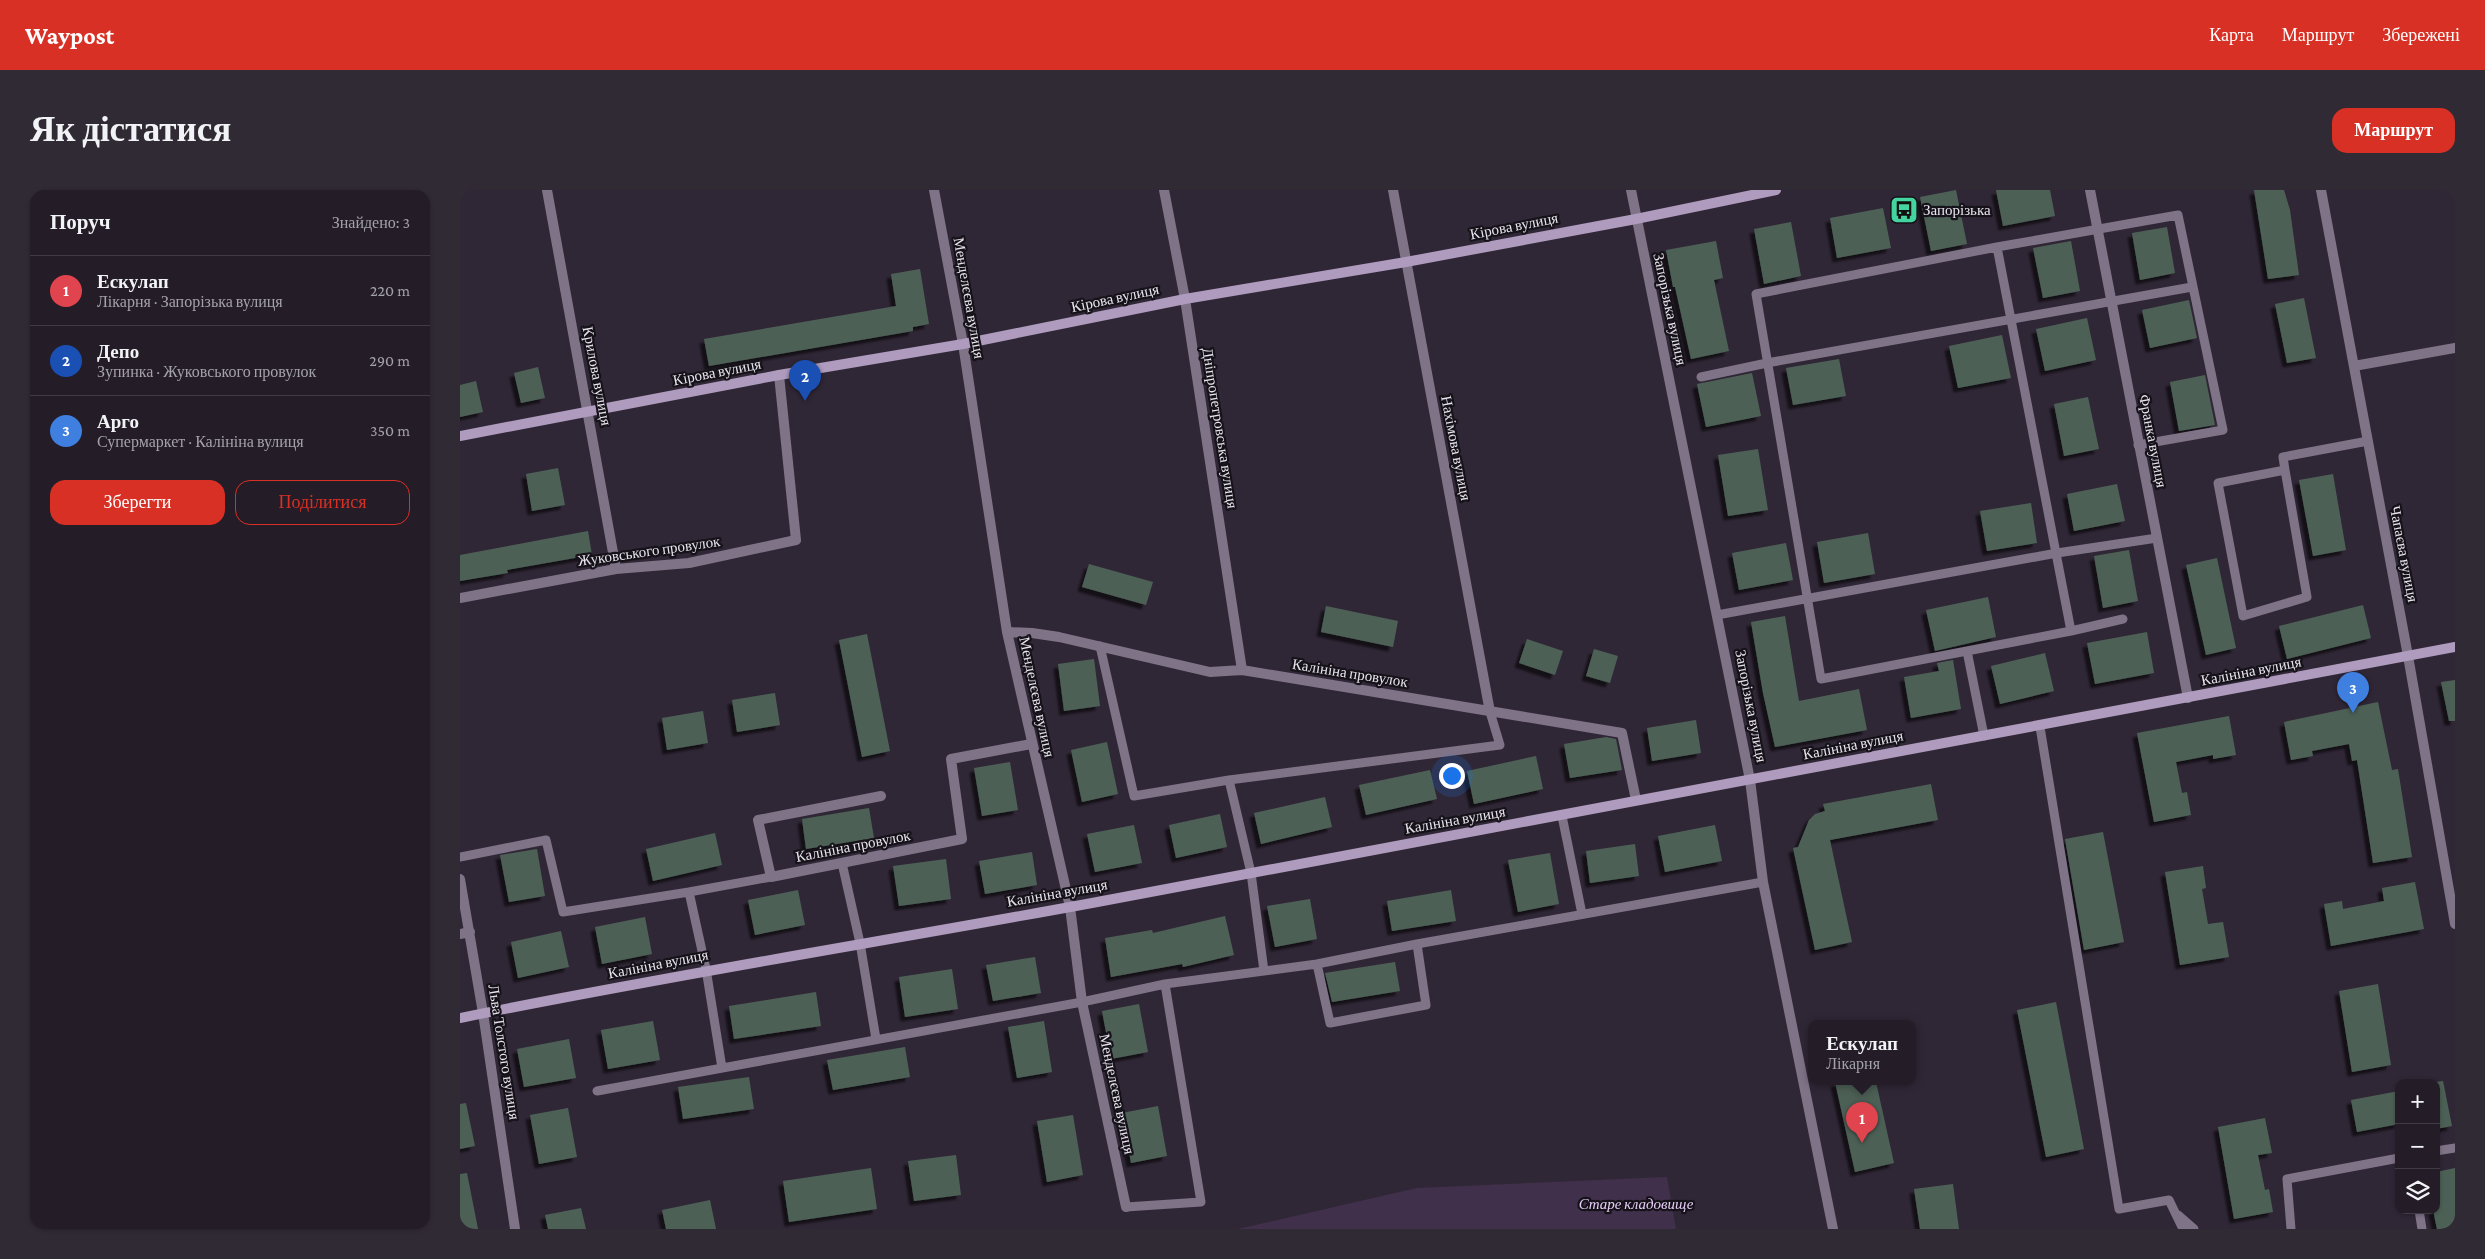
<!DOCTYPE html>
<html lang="uk">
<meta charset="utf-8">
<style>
:root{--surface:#241d28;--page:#302a34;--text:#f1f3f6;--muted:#a3a2a8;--line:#413b45;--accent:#d93025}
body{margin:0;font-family:"Crimson Pro",serif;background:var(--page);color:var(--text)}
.controls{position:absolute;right:15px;bottom:15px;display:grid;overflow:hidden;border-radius:10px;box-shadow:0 1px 4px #0004}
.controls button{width:45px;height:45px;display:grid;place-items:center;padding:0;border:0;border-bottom:1px solid var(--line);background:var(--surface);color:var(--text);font:25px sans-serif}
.you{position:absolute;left:991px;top:585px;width:18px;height:18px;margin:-12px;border:4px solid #fff;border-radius:50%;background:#1a73e8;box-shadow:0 0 0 8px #1a73e833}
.badge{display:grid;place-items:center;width:32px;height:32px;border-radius:50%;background:var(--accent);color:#fff;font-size:16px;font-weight:700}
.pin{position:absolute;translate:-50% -41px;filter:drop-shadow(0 1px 2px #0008)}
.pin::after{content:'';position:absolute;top:26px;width:18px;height:15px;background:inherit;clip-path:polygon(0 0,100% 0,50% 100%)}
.popup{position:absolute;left:1348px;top:830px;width:108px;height:65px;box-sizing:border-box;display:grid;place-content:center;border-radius:10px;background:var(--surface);filter:drop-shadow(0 1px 4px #0005);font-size:16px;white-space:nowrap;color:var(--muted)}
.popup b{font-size:19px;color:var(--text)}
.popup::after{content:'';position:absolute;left:50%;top:100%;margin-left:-10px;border:10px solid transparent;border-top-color:var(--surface)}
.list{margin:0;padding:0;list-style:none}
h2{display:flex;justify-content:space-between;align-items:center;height:65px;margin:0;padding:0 20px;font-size:21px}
h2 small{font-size:16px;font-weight:400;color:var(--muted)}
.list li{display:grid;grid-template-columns:32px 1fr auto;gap:15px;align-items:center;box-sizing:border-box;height:70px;padding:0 20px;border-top:1px solid var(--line)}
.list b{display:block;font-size:19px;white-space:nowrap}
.list p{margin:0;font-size:16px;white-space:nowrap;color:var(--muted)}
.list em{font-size:16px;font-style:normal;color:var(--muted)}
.actions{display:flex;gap:10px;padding:15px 20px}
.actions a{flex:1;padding:11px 0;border:1px solid var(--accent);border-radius:15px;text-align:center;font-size:18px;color:var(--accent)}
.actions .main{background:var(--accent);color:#fff}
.icon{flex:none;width:28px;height:28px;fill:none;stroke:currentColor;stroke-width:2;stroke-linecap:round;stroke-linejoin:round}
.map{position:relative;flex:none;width:1995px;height:1039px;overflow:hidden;border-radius:15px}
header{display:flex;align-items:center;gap:30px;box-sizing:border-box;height:70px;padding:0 25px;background:var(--accent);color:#fff}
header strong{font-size:24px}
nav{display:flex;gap:28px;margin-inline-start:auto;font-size:18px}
.intro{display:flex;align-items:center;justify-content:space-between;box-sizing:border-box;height:120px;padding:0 30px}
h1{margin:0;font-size:35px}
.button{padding:12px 22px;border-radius:15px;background:var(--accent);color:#fff;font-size:18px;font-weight:700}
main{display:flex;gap:30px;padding:0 30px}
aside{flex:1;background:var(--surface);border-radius:15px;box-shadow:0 1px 4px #0004}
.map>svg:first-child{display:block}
</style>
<header>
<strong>Waypost</strong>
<nav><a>Карта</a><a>Маршрут</a><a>Збережені</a></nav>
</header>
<div class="intro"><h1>Як дістатися</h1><a class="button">Маршрут</a></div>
<main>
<aside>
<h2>Поруч<small>Знайдено: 3</small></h2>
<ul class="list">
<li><span class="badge" style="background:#e0444e">1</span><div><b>Ескулап</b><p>Лікарня · Запорізька вулиця</p></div><em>220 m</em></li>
<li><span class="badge" style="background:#1a4fb4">2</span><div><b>Депо</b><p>Зупинка · Жуковського провулок</p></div><em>290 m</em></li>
<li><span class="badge" style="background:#3f7fe0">3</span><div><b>Арго</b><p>Супермаркет · Калініна вулиця</p></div><em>350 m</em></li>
</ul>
<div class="actions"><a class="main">Зберегти</a><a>Поділитися</a></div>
</aside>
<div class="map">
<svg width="1995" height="1039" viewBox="0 0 1995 1039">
<defs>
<filter id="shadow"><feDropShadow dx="-4.5" dy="4.5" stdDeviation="1" flood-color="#0009"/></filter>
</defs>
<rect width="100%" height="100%" fill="#302736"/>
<path fill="#41304c" d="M 1207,987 L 1216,1039 L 778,1039 L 957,998 Z"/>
<path fill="#4d6157" filter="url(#shadow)" d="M 1496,0 L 1507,54 L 1471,61 L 1460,7 Z
M 1536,0 L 1590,0 L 1595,26 L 1543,36 Z
M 1794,0 L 1824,0 L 1830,20 L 1839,85 L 1808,89 Z
M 1423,18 L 1431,58 L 1377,68 L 1370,28 Z
M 1331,32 L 1341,86 L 1304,94 L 1294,39 Z
M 1707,37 L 1715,83 L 1680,90 L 1672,43 Z
M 1256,51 L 1263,88 L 1254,90 L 1269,161 L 1231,169 L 1215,97 L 1213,97 L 1206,60 Z
M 1611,51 L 1620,101 L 1583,108 L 1573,58 Z
M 460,79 L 469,134 L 453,137 L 453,141 L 249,176 L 244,149 L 436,116 L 431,84 Z
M 1844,108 L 1856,168 L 1827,173 L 1815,114 Z
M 1729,110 L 1737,148 L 1690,158 L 1682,120 Z
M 1627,128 L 1636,170 L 1585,181 L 1576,139 Z
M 1542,145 L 1551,188 L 1498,198 L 1489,156 Z
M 1379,169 L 1386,206 L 1333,215 L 1326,178 Z
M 78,177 L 85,208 L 61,213 L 54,183 Z
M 1292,183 L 1301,226 L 1246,237 L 1237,194 Z
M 1745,185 L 1755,235 L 1719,241 L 1710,192 Z
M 16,191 L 23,222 L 0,227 L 0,195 Z
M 1628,207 L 1639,259 L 1604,266 L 1594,214 Z
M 1298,259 L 1308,320 L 1268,326 L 1258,265 Z
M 98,278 L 105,315 L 72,321 L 66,284 Z
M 1873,284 L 1886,360 L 1853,366 L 1839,290 Z
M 1657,294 L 1665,331 L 1614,341 L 1607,304 Z
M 1571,313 L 1577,353 L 1527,361 L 1520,321 Z
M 128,341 L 132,365 L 47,380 L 48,383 L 0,391 L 0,365 Z
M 1408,343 L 1415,384 L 1364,393 L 1357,352 Z
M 1326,353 L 1333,390 L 1279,400 L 1272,363 Z
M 1669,360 L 1678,411 L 1643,418 L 1634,366 Z
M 1757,368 L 1776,458 L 1746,465 L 1726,375 Z
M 629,374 L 693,392 L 686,415 L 622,397 Z
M 1528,407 L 1536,447 L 1475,461 L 1466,420 Z
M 1903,415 L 1911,448 L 1827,469 L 1819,436 Z
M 866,416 L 938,431 L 933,457 L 861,442 Z
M 1325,426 L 1339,511 L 1399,499 L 1407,540 L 1315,557 L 1303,503 L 1291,432 Z
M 1687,442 L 1694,483 L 1635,494 L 1627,453 Z
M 407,444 L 430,561 L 402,567 L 379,450 Z
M 1067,449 L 1103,461 L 1095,485 L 1059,473 Z
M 1134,459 L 1158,466 L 1150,493 L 1126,486 Z
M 1585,463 L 1594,501 L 1540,514 L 1531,476 Z
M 634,469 L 640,516 L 604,521 L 598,474 Z
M 1493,470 L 1501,519 L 1451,528 L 1444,487 L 1479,481 L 1477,473 Z
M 1995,490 L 1995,531 L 1989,531 L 1981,492 Z
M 315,503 L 320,535 L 277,542 L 272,510 Z
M 1918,512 L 1932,580 L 1938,579 L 1952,667 L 1913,673 L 1897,570 L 1892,571 L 1889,554 L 1852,561 L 1853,566 L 1831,570 L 1824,532 Z
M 243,521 L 248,553 L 207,560 L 202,528 Z
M 1769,526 L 1776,565 L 1753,569 L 1753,565 L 1716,572 L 1722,603 L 1727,602 L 1731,625 L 1694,632 L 1677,543 Z
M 1236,530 L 1241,563 L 1192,571 L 1187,538 Z
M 1146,547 L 1156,549 L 1162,580 L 1110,588 L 1104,554 Z
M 647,552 L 658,604 L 622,612 L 611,560 Z
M 1076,566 L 1083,599 L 1014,614 L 1007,581 Z
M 550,572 L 558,620 L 522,626 L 514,578 Z
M 970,580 L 977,609 L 906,625 L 899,595 Z
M 1471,594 L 1478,630 L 1370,650 L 1392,752 L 1355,760 L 1333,658 L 1338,657 L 1349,630 L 1355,624 L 1365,621 L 1363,614 Z
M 865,607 L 872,637 L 801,654 L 794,623 Z
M 409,618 L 414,648 L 346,659 L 342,629 Z
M 760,624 L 767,657 L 716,668 L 709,635 Z
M 674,635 L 682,673 L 635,682 L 627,644 Z
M 1255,635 L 1262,671 L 1205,682 L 1198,646 Z
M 1643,642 L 1664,752 L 1624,760 L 1605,649 Z
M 255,643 L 262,675 L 193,691 L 186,659 Z
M 1175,654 L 1179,686 L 1130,693 L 1126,661 Z
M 77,659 L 85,706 L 49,712 L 40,665 Z
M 572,662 L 577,695 L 525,704 L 519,671 Z
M 1090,663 L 1099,714 L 1058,722 L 1048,670 Z
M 486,669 L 491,709 L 439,716 L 433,676 Z
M 1743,676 L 1746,698 L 1742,699 L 1748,734 L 1763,732 L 1769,767 L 1720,775 L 1705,682 Z
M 1955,692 L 1964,739 L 1871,756 L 1864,714 L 1882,711 L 1883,719 L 1924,711 L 1922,698 Z
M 338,700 L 345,735 L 295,745 L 288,710 Z
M 991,700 L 996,731 L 932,741 L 927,711 Z
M 850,709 L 857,749 L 815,757 L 807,716 Z
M 765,726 L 774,765 L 723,777 L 722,774 L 651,787 L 645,748 L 692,740 L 693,743 Z
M 185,727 L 192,764 L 142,774 L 135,737 Z
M 101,741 L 109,777 L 58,788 L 51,752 Z
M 575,767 L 581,803 L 533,811 L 526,775 Z
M 935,772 L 940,801 L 872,812 L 865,783 Z
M 492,779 L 498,819 L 445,827 L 439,787 Z
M 1918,794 L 1931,875 L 1892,882 L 1879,801 Z
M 356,802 L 361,836 L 274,849 L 269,816 Z
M 1596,812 L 1624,959 L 1586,967 L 1557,820 Z
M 679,814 L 688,862 L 651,869 L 642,821 Z
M 193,831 L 200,870 L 148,879 L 141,840 Z
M 584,831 L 592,882 L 557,888 L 548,837 Z
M 109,849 L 116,888 L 64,897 L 57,859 Z
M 445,857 L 450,887 L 373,900 L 367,870 Z
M 289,887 L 294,919 L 223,929 L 218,897 Z
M 1983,891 L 1992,936 L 1976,939 L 1976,892 Z
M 1375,892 L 1416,892 L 1434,973 L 1395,982 Z
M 1939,901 L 1939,934 L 1897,942 L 1891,910 Z
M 6,913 L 15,956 L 0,959 L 0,914 Z
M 698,916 L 707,966 L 671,973 L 662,923 Z
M 108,918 L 117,967 L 79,974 L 70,925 Z
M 613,925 L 623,985 L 587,992 L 577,931 Z
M 1805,928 L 1812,963 L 1798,965 L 1805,1000 L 1809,999 L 1813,1022 L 1774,1029 L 1758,937 Z
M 496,965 L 501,1005 L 454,1011 L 448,971 Z
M 411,978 L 417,1019 L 329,1032 L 323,991 Z
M 1995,978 L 1995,1039 L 1977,1039 L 1973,1020 L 1976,1020 L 1976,982 Z
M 7,983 L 18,1039 L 0,1039 L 0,984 Z
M 1493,994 L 1499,1039 L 1460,1039 L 1454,999 Z
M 250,1010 L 256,1039 L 206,1039 L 202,1020 Z
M 121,1018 L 126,1039 L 88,1039 L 85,1025 Z"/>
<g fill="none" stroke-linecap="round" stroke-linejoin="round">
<path stroke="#7f7388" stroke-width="9" d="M 1537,57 L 1611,441 L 1361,489 L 1296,104 L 1537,57 L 1718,25 L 1763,240 L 1678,255
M 1241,187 L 1307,173 L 1732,97
M 1825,280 L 1758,293 L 1783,426 L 1847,407 L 1825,280 L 1823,267 L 1908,251
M 1257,425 L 1597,363 L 1697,348
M 1611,441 L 1663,429
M 640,456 L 674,606 L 769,590 L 1040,555 L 1030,522
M 1507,461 L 1524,546
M 1580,537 L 1659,1019 L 1709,1010 L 1723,1039
M 769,590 L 791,683 L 804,781
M 1102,626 L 1122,724
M 0,667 L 86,650 L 103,722 L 229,702 L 246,779 L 262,878
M 382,673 L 400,753 L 416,849
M 229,702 L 311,687
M 857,774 L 957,754
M 137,901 L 622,812 L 705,794 L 857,774 L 870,833 L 966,815 L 957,754 L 1303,692
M 1976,961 L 1995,958
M 666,1017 L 741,1012 L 705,794
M 1959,1020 L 1962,1039
M 1718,1025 L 1734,1039
M 1831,1039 L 1827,989 L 1939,968"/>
<path stroke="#7f7388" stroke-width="10" d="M 87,0 L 156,379
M 474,0 L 503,154 L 547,442 L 610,717 L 622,812 L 666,1017
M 704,0 L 725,109 L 782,480
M 933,0 L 1030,522
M 1171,0 L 1290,590 L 1303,692 L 1373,1039
M 1630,0 L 1728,508
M 1861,0 L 1948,466 L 1995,734
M 1894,176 L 1995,158
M 0,408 L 156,379 L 229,373 L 336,350 L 319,185
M 547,442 L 572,443 L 599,447 L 750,482 L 782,480 L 1162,543 L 1176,610
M 421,606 L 298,630 L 311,687 L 502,649 L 491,569 L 571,554
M 0,689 L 23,823 L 55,1039
M 0,744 L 10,742"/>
<path stroke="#ae9bbd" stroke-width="10" d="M 0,246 L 319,185 L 503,154 L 725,109 L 946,72 L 1176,29 L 1316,0
M 0,828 C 210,785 421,752 632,713 C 1087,628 1541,542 1995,457"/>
</g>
<defs>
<symbol id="bus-square" viewBox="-11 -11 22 22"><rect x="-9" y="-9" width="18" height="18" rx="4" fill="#44d49f" stroke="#161219"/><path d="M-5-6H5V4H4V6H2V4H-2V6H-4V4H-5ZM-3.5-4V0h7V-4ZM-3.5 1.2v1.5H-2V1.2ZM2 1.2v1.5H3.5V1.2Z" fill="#111"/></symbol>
</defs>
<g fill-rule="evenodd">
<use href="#bus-square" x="1428" y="4" width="32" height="32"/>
</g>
<g text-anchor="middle" stroke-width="4.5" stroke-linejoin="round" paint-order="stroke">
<g font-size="15" fill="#e9e4ee" stroke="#161219" text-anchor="start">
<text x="1463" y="25">Запорізька</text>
</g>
<g font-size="15" fill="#e9e4ee" stroke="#161219">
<text transform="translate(1054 36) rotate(-11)" y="5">Кірова вулиця</text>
<text transform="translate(509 108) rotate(80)" y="5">Менделєєва вулиця</text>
<text transform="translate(655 108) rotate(-12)" y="5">Кірова вулиця</text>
<text transform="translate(1210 119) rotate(78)" y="5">Запорізька вулиця</text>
<text transform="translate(257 182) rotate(-11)" y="5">Кірова вулиця</text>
<text transform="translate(137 186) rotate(79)" y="5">Крилова вулиця</text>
<text transform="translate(760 238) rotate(81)" y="5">Дніпропетровська вулиця</text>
<text transform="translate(1693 251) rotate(79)" y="5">Франка вулиця</text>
<text transform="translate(996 258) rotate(79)" y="5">Нахімова вулиця</text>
<text transform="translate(189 361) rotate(-8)" y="5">Жуковського провулок</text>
<text transform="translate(1944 364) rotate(79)" y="5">Чапаєва вулиця</text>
<text transform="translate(1791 481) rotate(-11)" y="5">Калініна вулиця</text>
<text transform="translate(890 483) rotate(9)" y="5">Калініна провулок</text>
<text transform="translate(577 507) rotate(78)" y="5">Менделєєва вулиця</text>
<text transform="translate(1291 516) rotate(79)" y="5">Запорізька вулиця</text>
<text transform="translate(1393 555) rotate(-11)" y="5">Калініна вулиця</text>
<text transform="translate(995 630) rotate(-10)" y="5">Калініна вулиця</text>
<text transform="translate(393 656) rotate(-11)" y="5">Калініна провулок</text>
<text transform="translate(597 703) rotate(-10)" y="5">Калініна вулиця</text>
<text transform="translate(198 774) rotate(-11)" y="5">Калініна вулиця</text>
<text transform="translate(44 862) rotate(81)" y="5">Льва Толстого вулиця</text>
<text transform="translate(657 904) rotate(78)" y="5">Менделєєва вулиця</text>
</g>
<g font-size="15" font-style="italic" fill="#e7cefa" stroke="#161219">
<text x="1176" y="1019">Старе кладовище</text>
</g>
</g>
</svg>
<div class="controls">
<button>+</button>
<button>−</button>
<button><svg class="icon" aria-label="layers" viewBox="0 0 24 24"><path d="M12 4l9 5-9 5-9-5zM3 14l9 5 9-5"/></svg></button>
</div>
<div class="you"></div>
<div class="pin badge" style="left:1402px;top:953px;background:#e0444e">1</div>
<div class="popup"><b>Ескулап</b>Лікарня</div>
<div class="pin badge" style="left:345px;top:211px;background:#1a4fb4">2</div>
<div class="pin badge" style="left:1893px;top:523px;background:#3f7fe0">3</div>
</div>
</main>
